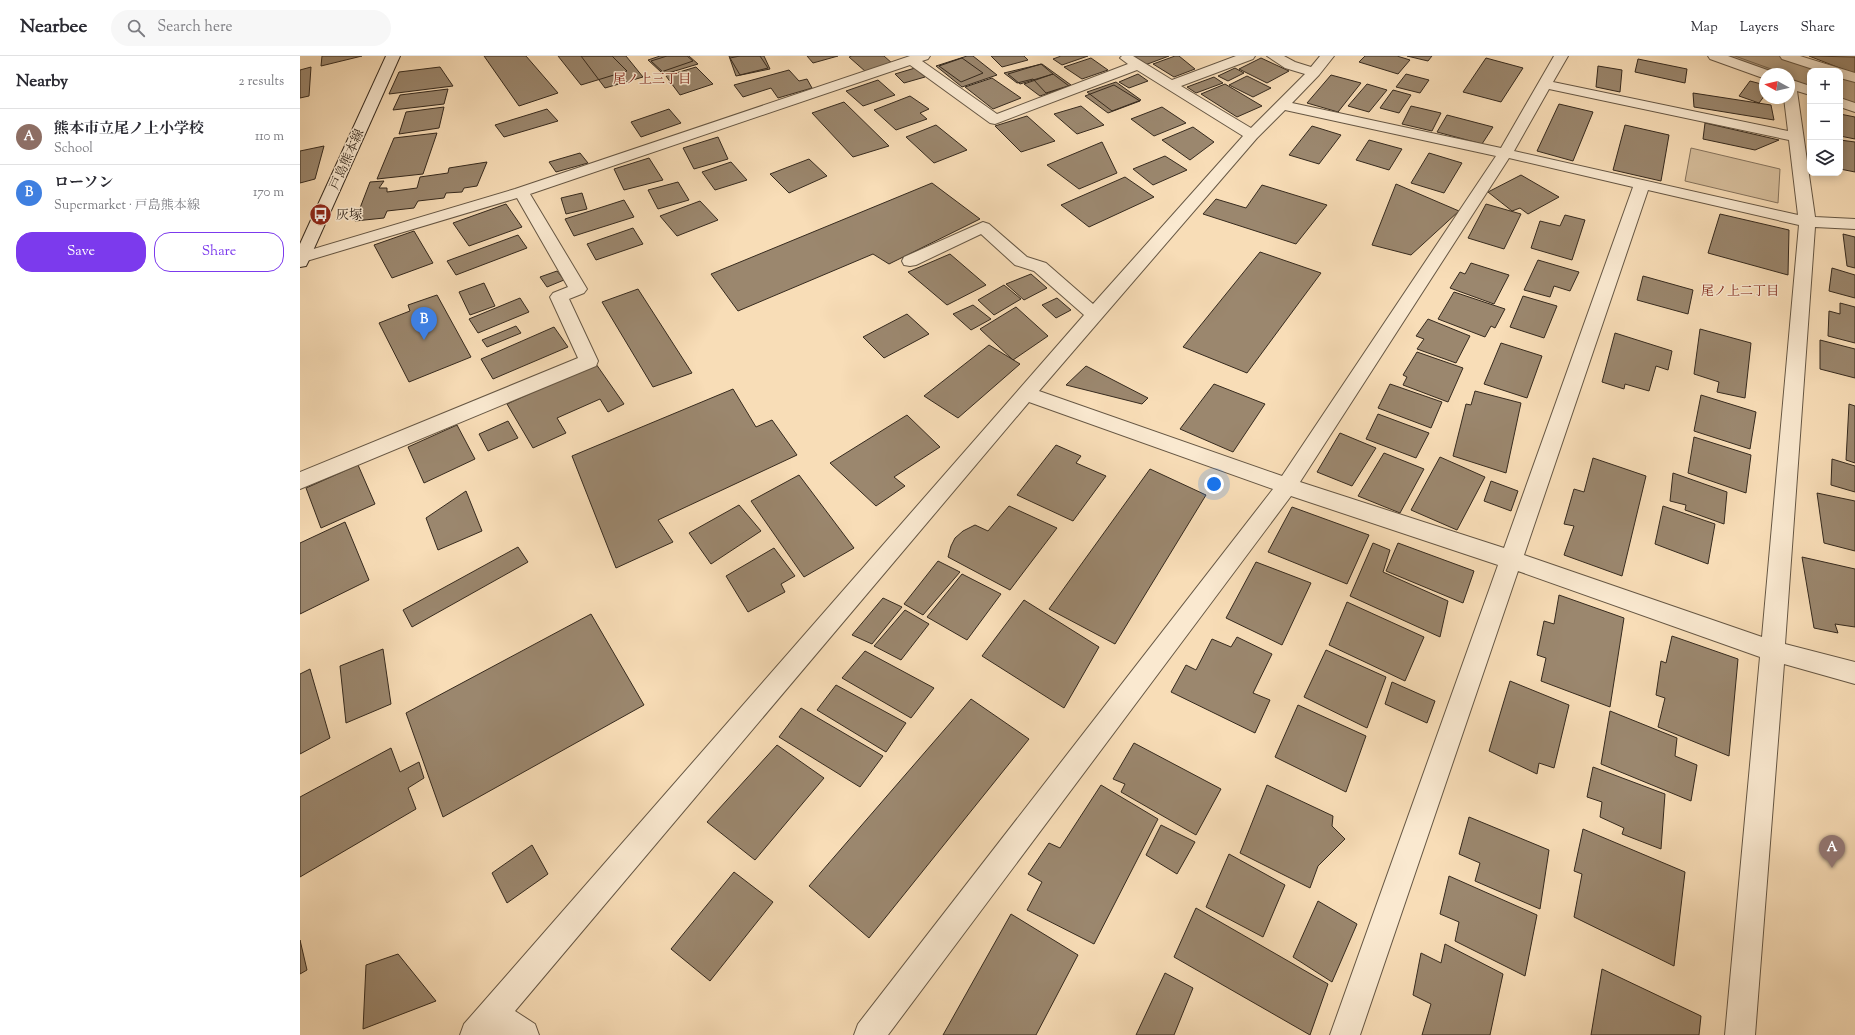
<!DOCTYPE html>
<meta charset="utf-8">
<style>
:root{--surface:#fff;--page:#f7f7f7;--text:#2b2b33;--muted:#7c7c81;--line:#e1e1e2;--accent:#7c3aed}
body{margin:0;font-family:"Sorts Mill Goudy","Noto Serif JP",serif;background:var(--page);color:var(--text)}
.controls{position:absolute;right:12px;top:12px;display:grid;overflow:hidden;border-radius:8px;box-shadow:0 2px 10px #0003}
.controls button{width:36px;height:36px;display:grid;place-items:center;padding:0;border:0;border-bottom:1px solid var(--line);background:var(--surface);color:var(--text);font:20px sans-serif}
.compass{position:absolute;left:1459px;top:12px;width:36px;height:36px;border-radius:50%;background:var(--surface);box-shadow:0 2px 10px #0003;rotate:278deg}
.you{position:absolute;left:914px;top:428px;width:14px;height:14px;margin:-10px;border:3px solid #fff;border-radius:50%;background:#1a73e8;box-shadow:0 0 0 6px #1a73e833}
.badge{display:grid;place-items:center;width:26px;height:26px;border-radius:50%;background:var(--accent);color:#fff;font-size:13px;font-weight:700}
.pin{position:absolute;translate:-50% -33px;filter:drop-shadow(0 1px 2px #0008)}
.pin::after{content:'';position:absolute;top:21px;width:14px;height:12px;background:inherit;clip-path:polygon(0 0,100% 0,50% 100%)}
.list{margin:0;padding:0;list-style:none}
h2{display:flex;justify-content:space-between;align-items:center;height:52px;margin:0;padding:0 16px;font-size:17px}
h2 small{font-size:13px;font-weight:400;color:var(--muted)}
.list li{display:grid;grid-template-columns:26px 1fr auto;gap:12px;align-items:center;box-sizing:border-box;height:56px;padding:0 16px;border-top:1px solid var(--line)}
.list b{display:block;font-size:15px;white-space:nowrap}
.list p{margin:0;font-size:13px;white-space:nowrap;color:var(--muted)}
.list em{font-size:13px;font-style:normal;color:var(--muted)}
.actions{display:flex;gap:8px;padding:12px 16px}
.actions a{flex:1;padding:9px 0;border:1px solid var(--accent);border-radius:16px;text-align:center;font-size:14px;color:var(--accent)}
.actions .main{background:var(--accent);color:#fff}
.icon{flex:none;width:22px;height:22px;fill:none;stroke:currentColor;stroke-width:2;stroke-linecap:round;stroke-linejoin:round}
.map{position:relative;flex:none;width:1555px;height:979px;overflow:hidden}
header{display:flex;align-items:center;gap:24px;box-sizing:border-box;height:56px;padding:0 20px;background:var(--surface);border-bottom:1px solid var(--line)}
header strong{font-size:19px}
nav{display:flex;gap:22px;margin-inline-start:auto;font-size:14px}
.search{width:280px;height:36px;background:var(--page);display:flex;align-items:center;gap:10px;box-sizing:border-box;padding:0 14px;border-radius:22px;color:var(--muted);font-size:15px}
main{display:flex}
aside{flex:1;background:var(--surface)}
.map>svg:first-child{display:block}
</style>
<header>
<strong>Nearbee</strong>
<div class="search"><svg class="icon" aria-label="search" viewBox="0 0 24 24"><circle cx="10" cy="10" r="6"/><path d="M15 15l6 6"/></svg>Search here</div>
<nav><a>Map</a><a>Layers</a><a>Share</a></nav>
</header>
<main>
<aside>
<h2>Nearby<small>2 results</small></h2>
<ul class="list">
<li><span class="badge" style="background:#8d6e63">A</span><div><b>熊本市立尾ノ上小学校</b><p>School</p></div><em>110 m</em></li>
<li><span class="badge" style="background:#3f7fe0">B</span><div><b>ローソン</b><p>Supermarket · 戸島熊本線</p></div><em>170 m</em></li>
</ul>
<div class="actions"><a class="main">Save</a><a>Share</a></div>
</aside>
<div class="map">
<svg width="1555" height="979" viewBox="0 0 1555 979">
<rect width="100%" height="100%" fill="#f8ddb7"/>
<filter id="stains"><feTurbulence type="fractalNoise" baseFrequency=".005" numOctaves="4"/><feColorMatrix values="0 0 0 0 .2 0 0 0 0 .09 0 0 0 0 .02 0 0 0 .5 -.17"/></filter>
<radialGradient id="worn" r=".72"><stop offset=".6" stop-color="#630" stop-opacity="0"/><stop offset="1" stop-color="#630" stop-opacity=".3"/></radialGradient>
<path fill="#d7bf9d" stroke="#86745e" d="M 1391,92 L 1480,113 L 1478,147 L 1385,125 Z"/>
<path fill="#b6a083" stroke="#83715b" d="M 1423,0 L 1481,0 L 1525,15 L 1510,15 L 1510,30 L 1489,23 L 1489,18 L 1474,18 Z
M 1540,20 L 1555,25 L 1555,48 L 1540,42 Z"/>
<g fill="none" stroke-linecap="round" stroke-linejoin="round">
<path stroke="#766550" stroke-width="1" d="M 1435,0 L 1471,13 L 1473,18"/>
</g>
<path fill="#9b876e" stroke="#362a1e" d="M 22,0 L 62,0 L 21,10 Z
M 184,0 L 226,0 L 258,37 L 219,50 Z
M 258,0 L 312,0 L 327,15 L 281,29 Z
M 281,0 L 326,0 L 343,21 L 305,32 Z
M 360,0 L 387,0 L 393,5 L 361,16 L 348,4 Z
M 367,0 L 389,0 L 398,8 L 365,18 L 351,5 Z
M 429,0 L 464,0 L 470,13 L 436,20 Z
M 440,0 L 460,0 L 468,12 L 440,19 L 430,2 Z
M 507,0 L 538,0 L 513,7 Z
M 552,0 L 584,0 L 593,8 L 566,16 L 549,1 Z
M 667,0 L 673,0 L 697,19 L 662,31 L 636,10 Z
M 691,0 L 724,0 L 728,4 L 702,11 Z
M 761,0 L 788,0 L 762,9 L 753,3 Z
M 834,0 L 869,0 L 845,9 L 832,1 Z
M 875,0 L 879,0 L 895,13 L 874,21 L 853,8 Z
M 1065,0 L 1097,0 L 1110,4 L 1098,18 L 1059,6 Z
M 1107,0 L 1132,0 L 1128,5 Z
M 1509,0 L 1555,1 L 1555,18 Z
M 662,2 L 683,17 L 661,26 L 639,10 Z
M 791,2 L 808,14 L 782,23 L 764,11 Z
M 961,2 L 989,15 L 967,27 L 939,13 Z
M 1186,2 L 1223,12 L 1201,46 L 1163,36 Z
M 1338,3 L 1387,13 L 1385,27 L 1335,16 Z
M 741,8 L 753,18 L 720,28 L 708,18 Z
M 742,8 L 771,29 L 746,37 L 733,23 L 717,27 L 704,17 Z
M 1298,10 L 1322,14 L 1320,36 L 1296,31 Z
M 11,11 L 9,40 L 0,42 L 0,14 Z
M 140,11 L 153,30 L 89,38 L 99,16 Z
M 396,11 L 413,28 L 380,39 L 366,20 Z
M 615,12 L 625,21 L 604,27 L 595,18 Z
M 935,12 L 944,17 L 928,25 L 918,20 Z
M 489,14 L 499,25 L 507,23 L 512,32 L 478,42 L 471,32 L 443,41 L 434,29 Z
M 753,18 L 769,30 L 740,40 L 724,28 Z
M 838,18 L 848,25 L 829,32 L 819,26 Z
M 1106,18 L 1129,24 L 1120,37 L 1096,31 Z
M 1031,19 L 1061,27 L 1038,56 L 1007,47 Z
M 947,20 L 971,32 L 953,41 L 929,29 Z
M 914,21 L 923,27 L 896,37 L 887,31 Z
M 692,22 L 721,42 L 693,53 L 665,31 Z
M 578,24 L 595,39 L 563,50 L 546,35 Z
M 1450,25 L 1465,29 L 1465,39 L 1459,47 L 1439,40 Z
M 816,26 L 841,44 L 812,55 L 787,36 Z
M 925,28 L 962,50 L 937,61 L 901,38 Z
M 1067,28 L 1087,34 L 1069,56 L 1048,50 Z
M 814,29 L 840,45 L 808,57 L 785,40 Z
M 148,33 L 144,48 L 93,54 L 100,39 Z
M 1093,34 L 1111,39 L 1099,57 L 1080,52 Z
M 1393,37 L 1471,49 L 1474,64 L 1394,51 Z
M 610,40 L 629,53 L 620,57 L 627,63 L 596,74 L 574,54 Z
M 544,46 L 589,90 L 553,101 L 512,57 Z
M 1259,48 L 1293,56 L 1273,105 L 1237,95 Z
M 781,50 L 804,69 L 777,78 L 754,58 Z
M 1111,50 L 1141,57 L 1132,75 L 1102,68 Z
M 144,51 L 139,72 L 99,78 L 106,56 Z
M 862,51 L 886,67 L 854,80 L 831,63 Z
M 247,53 L 258,65 L 204,81 L 195,69 Z
M 369,53 L 381,67 L 341,81 L 331,66 Z
M 1540,58 L 1555,61 L 1555,83 L 1540,80 Z
M 1147,59 L 1193,71 L 1182,88 L 1137,76 Z
M 727,60 L 755,85 L 721,96 L 695,70 Z
M 1405,67 L 1479,84 L 1455,94 L 1403,83 Z
M 636,69 L 667,94 L 634,107 L 606,81 Z
M 1325,69 L 1369,79 L 1361,125 L 1313,114 Z
M 1012,70 L 1041,79 L 1019,108 L 989,99 Z
M 893,71 L 914,86 L 890,104 L 862,84 Z
M 137,77 L 123,118 L 77,123 L 94,82 Z
M 418,81 L 428,103 L 394,113 L 383,92 Z
M 1069,84 L 1102,93 L 1089,114 L 1056,104 Z
M 1540,84 L 1555,86 L 1555,116 L 1540,113 Z
M 802,86 L 817,117 L 779,133 L 747,109 Z
M 24,90 L 15,123 L 0,127 L 0,95 Z
M 280,97 L 288,107 L 256,116 L 249,106 Z
M 1129,97 L 1162,107 L 1144,137 L 1111,127 Z
M 865,100 L 887,114 L 853,129 L 833,113 Z
M 349,102 L 363,124 L 324,134 L 314,113 Z
M 509,103 L 527,120 L 489,137 L 470,118 Z
M 187,106 L 177,130 L 164,132 L 162,136 L 146,137 L 144,142 L 118,145 L 114,152 L 87,155 L 84,162 L 55,165 L 70,126 L 84,125 L 79,132 L 87,132 L 87,136 L 117,132 L 120,121 L 148,117 L 149,112 Z
M 431,106 L 447,124 L 415,134 L 402,116 Z
M 1221,119 L 1259,141 L 1228,158 L 1220,152 L 1212,155 L 1188,136 Z
M 825,121 L 854,141 L 789,171 L 761,149 Z
M 378,126 L 389,144 L 358,153 L 348,134 Z
M 632,127 L 680,163 L 589,208 L 573,198 L 438,255 L 411,218 Z
M 1096,128 L 1159,155 L 1111,199 L 1072,189 Z
M 962,129 L 1027,149 L 996,188 L 903,158 L 916,143 L 946,152 Z
M 282,137 L 287,153 L 266,158 L 261,142 Z
M 324,144 L 334,161 L 274,180 L 265,163 Z
M 400,145 L 418,164 L 377,180 L 360,160 Z
M 206,148 L 222,171 L 169,190 L 153,167 Z
M 1186,148 L 1221,158 L 1204,193 L 1168,182 Z
M 1420,158 L 1489,174 L 1488,219 L 1408,197 Z
M 1265,159 L 1285,164 L 1272,204 L 1231,192 L 1240,165 L 1260,170 Z
M 333,172 L 343,188 L 296,204 L 287,188 Z
M 114,175 L 133,207 L 92,222 L 74,189 Z
M 1543,178 L 1555,181 L 1555,212 L 1547,210 Z
M 218,179 L 227,192 L 156,219 L 147,205 Z
M 960,196 L 1021,217 L 947,317 L 883,291 Z
M 650,198 L 686,229 L 647,249 L 608,216 Z
M 1238,204 L 1279,216 L 1270,235 L 1254,230 L 1250,241 L 1224,234 Z
M 1171,207 L 1209,219 L 1194,248 L 1150,232 L 1160,216 L 1165,218 Z
M 1532,212 L 1555,219 L 1555,242 L 1529,235 Z
M 257,215 L 264,224 L 247,231 L 240,221 Z
M 731,218 L 747,232 L 724,244 L 706,228 Z
M 1343,220 L 1393,234 L 1388,258 L 1337,244 Z
M 184,227 L 195,250 L 170,259 L 159,236 Z
M 704,229 L 721,243 L 694,259 L 678,244 Z
M 338,233 L 392,317 L 353,331 L 302,246 Z
M 1154,236 L 1205,253 L 1195,272 L 1191,270 L 1185,281 L 1138,263 Z
M 137,239 L 171,301 L 109,326 L 79,267 L 110,255 L 108,249 Z
M 1223,240 L 1257,250 L 1244,282 L 1210,271 Z
M 220,242 L 229,256 L 178,277 L 169,263 Z
M 757,242 L 771,254 L 756,262 L 742,249 Z
M 1540,247 L 1555,251 L 1555,287 L 1528,280 L 1529,255 L 1540,258 Z
M 673,249 L 691,263 L 671,274 L 653,258 Z
M 716,251 L 748,280 L 713,304 L 680,273 Z
M 607,258 L 629,278 L 584,302 L 563,281 Z
M 1128,263 L 1170,280 L 1156,307 L 1117,293 L 1124,283 L 1116,280 Z
M 216,270 L 221,277 L 187,291 L 182,284 Z
M 254,271 L 268,291 L 193,323 L 181,303 Z
M 1400,273 L 1451,287 L 1445,342 L 1417,336 L 1419,326 L 1394,318 Z
M 1315,277 L 1372,295 L 1368,314 L 1356,310 L 1349,335 L 1325,328 L 1324,333 L 1302,326 Z
M 1520,284 L 1555,293 L 1555,322 L 1520,313 Z
M 1201,287 L 1242,300 L 1227,342 L 1184,328 Z
M 689,289 L 720,308 L 658,362 L 624,340 Z
M 1117,296 L 1163,312 L 1148,346 L 1103,329 L 1107,321 L 1103,319 Z
M 296,308 L 324,348 L 308,356 L 300,343 L 257,362 L 266,377 L 233,392 L 207,348 Z
M 786,310 L 848,342 L 842,348 L 766,329 Z
M 914,328 L 965,348 L 933,396 L 880,373 Z
M 1090,328 L 1142,346 L 1131,372 L 1078,352 Z
M 433,333 L 456,371 L 472,364 L 497,399 L 358,464 L 373,486 L 316,512 L 272,400 Z
M 1175,335 L 1221,347 L 1206,417 L 1153,400 L 1166,348 L 1171,349 Z
M 1401,339 L 1456,356 L 1450,393 L 1394,375 Z
M 1549,348 L 1555,350 L 1555,407 L 1546,404 Z
M 1078,358 L 1129,377 L 1116,402 L 1066,383 Z
M 607,359 L 640,391 L 594,421 L 605,430 L 576,450 L 530,407 Z
M 208,365 L 218,382 L 188,395 L 179,378 Z
M 157,369 L 175,403 L 124,427 L 108,391 Z
M 1040,377 L 1076,392 L 1052,430 L 1017,416 Z
M 1394,381 L 1451,399 L 1446,437 L 1388,417 Z
M 756,389 L 781,400 L 776,407 L 806,420 L 773,465 L 717,439 Z
M 1084,397 L 1124,413 L 1100,457 L 1058,440 Z
M 1140,401 L 1185,421 L 1157,474 L 1111,454 Z
M 1293,402 L 1346,420 L 1322,520 L 1264,499 L 1274,470 L 1264,468 L 1274,433 L 1284,436 Z
M 1532,403 L 1555,410 L 1555,436 L 1531,429 Z
M 58,409 L 75,448 L 21,472 L 6,432 Z
M 850,413 L 906,439 L 815,588 L 749,553 Z
M 1373,417 L 1427,436 L 1424,468 L 1385,454 L 1386,449 L 1370,445 Z
M 499,419 L 554,492 L 504,521 L 451,445 Z
M 1191,425 L 1218,435 L 1211,455 L 1184,445 Z
M 166,435 L 182,475 L 138,494 L 126,462 Z
M 1517,437 L 1555,445 L 1555,495 L 1524,487 Z
M 439,449 L 461,475 L 411,508 L 389,477 Z
M 709,450 L 757,472 L 710,534 L 648,501 L 651,490 L 655,482 L 663,475 L 675,469 L 688,475 Z
M 1363,450 L 1415,468 L 1408,508 L 1355,488 Z
M 992,451 L 1069,479 L 1047,528 L 968,496 Z
M 45,466 L 69,524 L 0,558 L 0,487 Z
M 1073,487 L 1090,494 L 1083,516 L 1148,545 L 1140,581 L 1050,540 Z
M 1098,487 L 1174,515 L 1163,547 L 1086,515 Z
M 218,491 L 228,506 L 112,571 L 103,554 Z
M 474,492 L 495,520 L 481,528 L 485,536 L 448,556 L 426,520 Z
M 1502,501 L 1555,513 L 1555,571 L 1535,568 L 1538,577 L 1514,572 Z
M 638,505 L 660,516 L 623,559 L 604,548 Z
M 956,506 L 1011,527 L 982,589 L 926,562 Z
M 662,518 L 701,538 L 667,584 L 627,561 Z
M 1259,539 L 1324,562 L 1310,651 L 1241,625 L 1246,602 L 1237,599 L 1244,565 L 1254,568 Z
M 583,542 L 602,551 L 572,588 L 552,579 Z
M 724,544 L 799,591 L 764,652 L 682,600 Z
M 1047,546 L 1124,581 L 1105,625 L 1029,589 Z
M 605,554 L 629,568 L 601,604 L 574,590 Z
M 291,558 L 344,649 L 143,761 L 106,657 Z
M 1372,580 L 1438,603 L 1429,700 L 1358,671 L 1365,642 L 1356,639 L 1361,605 L 1366,607 Z
M 937,581 L 972,598 L 953,637 L 970,644 L 955,677 L 871,636 L 886,609 L 896,614 L 912,583 L 931,591 Z
M 83,593 L 91,648 L 46,667 L 40,610 Z
M 1026,594 L 1086,621 L 1067,672 L 1004,641 Z
M 565,595 L 634,632 L 611,662 L 542,622 Z
M 10,613 L 30,682 L 0,698 L 0,618 Z
M 1210,625 L 1269,649 L 1254,712 L 1239,707 L 1237,718 L 1189,695 Z
M 1092,626 L 1135,645 L 1127,667 L 1085,648 Z
M 536,629 L 606,667 L 586,696 L 517,654 Z
M 671,643 L 729,683 L 569,882 L 509,830 Z
M 998,649 L 1066,680 L 1046,736 L 975,701 Z
M 501,652 L 583,700 L 560,731 L 479,681 Z
M 1310,655 L 1377,682 L 1375,700 L 1397,709 L 1391,745 L 1301,708 Z
M 834,687 L 921,733 L 896,779 L 821,736 L 825,728 L 813,723 Z
M 477,689 L 524,722 L 455,804 L 407,766 Z
M 91,692 L 100,716 L 119,706 L 124,722 L 108,732 L 116,753 L 0,821 L 0,741 Z
M 1293,711 L 1365,738 L 1361,793 L 1322,778 L 1324,772 L 1300,761 L 1302,746 L 1287,741 Z
M 801,729 L 858,763 L 794,888 L 727,854 L 742,826 L 728,818 L 749,787 L 760,792 Z
M 967,729 L 1033,760 L 1032,770 L 1045,783 L 1018,810 L 1010,832 L 940,797 Z
M 1169,761 L 1249,794 L 1240,853 L 1175,825 L 1180,807 L 1159,798 Z
M 861,769 L 895,786 L 877,818 L 846,799 Z
M 1283,773 L 1385,816 L 1374,910 L 1274,861 L 1282,818 L 1274,815 Z
M 232,789 L 248,818 L 207,847 L 192,817 Z
M 929,798 L 985,829 L 963,881 L 906,851 Z
M 434,816 L 473,846 L 410,925 L 371,893 Z
M 1149,820 L 1237,859 L 1225,920 L 1155,885 L 1159,866 L 1140,858 Z
M 1018,845 L 1057,868 L 1032,926 L 993,901 Z
M 896,852 L 1028,928 L 1010,979 L 874,901 Z
M 711,858 L 778,899 L 736,979 L 643,979 Z
M 0,884 L 7,914 L 0,918 Z
M 1145,888 L 1203,918 L 1190,979 L 1122,979 L 1131,948 L 1113,939 L 1121,897 L 1141,907 Z
M 98,898 L 136,945 L 63,973 L 66,909 Z
M 1302,913 L 1401,960 L 1399,979 L 1291,979 Z
M 865,917 L 893,932 L 874,979 L 836,979 Z"/>
<g fill="none" stroke-linecap="round" stroke-linejoin="round">
<defs>
<path id="minor" d="M 610,0 L 630,0 L 628,3 L 622,5 L 697,58 L 828,8 L 820,2 L 822,0 L 833,0 L 872,24 L 936,0 L 955,0 L 953,3 L 881,30 L 951,72 L 1005,18 L 985,12 L 967,0 L 984,0 L 995,6 L 1011,11 L 1020,0 L 1034,0 L 1019,19 L 992,47 L 1201,92 L 1254,0 L 1268,0 L 1253,26 L 1488,75 L 1484,42 L 1489,42 L 1489,23 L 1510,30 L 1510,39 L 1497,35 L 1515,161 L 1555,163 L 1555,173 L 1515,171 L 1485,588 L 1555,606 L 1555,628 L 1484,608 L 1455,979 L 1425,979 L 1460,601 L 1218,515 L 1060,979 L 1030,979 L 1198,509 L 991,440 L 588,979 L 554,979 L 558,968 L 973,433 L 729,346 L 215,955 L 235,968 L 239,979 L 160,979 L 164,968 L 784,259 L 734,215 L 715,209 L 681,178 L 616,209 L 610,210 L 604,209 L 602,205 L 604,201 L 683,166 L 689,168 L 727,201 L 746,207 L 793,248 L 943,80 L 837,14 L 695,68 L 690,67 L 610,9 L 230,138 L 287,233 L 284,237 L 269,243 L 298,305 L 296,310 L 0,433 L 0,416 L 278,302 L 250,241 L 253,237 L 268,231 L 217,142 L 0,207 L 0,197 L 215,133 ZM 1249,33 L 1489,84 L 1498,159 L 1214,95 ZM 985,54 L 1196,100 L 982,420 L 739,335 L 957,82 ZM 1209,102 L 1333,131 L 1204,492 L 1000,426 ZM 1348,134 L 1499,169 L 1462,581 L 1224,499 Z
M 1408,0 L 1428,0 L 1470,15 L 1472,18 L 1465,18 L 1465,22 L 1460,21 L 1410,3 Z
M 1480,0 L 1500,0 L 1555,17 L 1555,26 L 1540,22 L 1540,15 L 1519,15 L 1482,3 Z
M 1540,42 L 1555,47 L 1555,56 L 1540,51 Z"/>
<path id="secondary" d="M 86,0 L 100,0 L 8,206 L 6,210 L 0,211 L 0,188 Z"/>
</defs>
<use href="#minor" stroke="#665744" stroke-width="2"/>
<use href="#secondary" stroke="#362a1e" stroke-width="2"/>
<use href="#minor" fill="#fae9d0" fill-rule="evenodd"/>
<use href="#secondary" fill="#fae9d0" fill-rule="evenodd"/>
</g>
<defs>
<symbol id="bus-disc" viewBox="-11 -11 22 22"><circle r="9.5" fill="#8f2418" stroke="#fae9d0"/><path d="M-5-6H5V4H4V6H2V4H-2V6H-4V4H-5ZM-3.5-4V0h7V-4ZM-3.5 1.2v1.5H-2V1.2ZM2 1.2v1.5H3.5V1.2Z" fill="#fff"/></symbol>
</defs>
<g fill-rule="evenodd">
<use href="#bus-disc" x="8" y="146" width="25" height="25"/>
</g>
<g text-anchor="middle" stroke-width="3" stroke-linejoin="round" paint-order="stroke">
<g font-size="13" fill="#7a1f14" stroke="#fae9d0">
<text x="352" y="27">尾ノ上三丁目</text>
<text x="1440" y="239">尾ノ上二丁目</text>
</g>
<g font-size="13" fill="#362a1e" stroke="#fae9d0">
<text transform="translate(46 103) rotate(-66)" y="5">戸島熊本線</text>
</g>
<g font-size="13" fill="#362a1e" stroke="#fae9d0" text-anchor="start">
<text x="36" y="163">灰塚</text>
</g>
</g>
<rect width="100%" height="100%" filter="url(#stains)"/>
<rect width="100%" height="100%" fill="url(#worn)"/>
</svg>
<div class="controls">
<button>+</button>
<button>−</button>
<button><svg class="icon" aria-label="layers" viewBox="0 0 24 24"><path d="M12 4l9 5-9 5-9-5zM3 14l9 5 9-5"/></svg></button>
</div>
<svg class="compass" viewBox="-18 -18 36 36"><path d="M0-13l5 13h-10z" fill="#e53935"/><path d="M0 13l5-13h-10z" fill="#7c7c81"/></svg>
<div class="you"></div>
<div class="pin badge" style="left:1532px;top:812px;background:#8d6e63">A</div>
<div class="pin badge" style="left:124px;top:284px;background:#3f7fe0">B</div>
</div>
</main>
